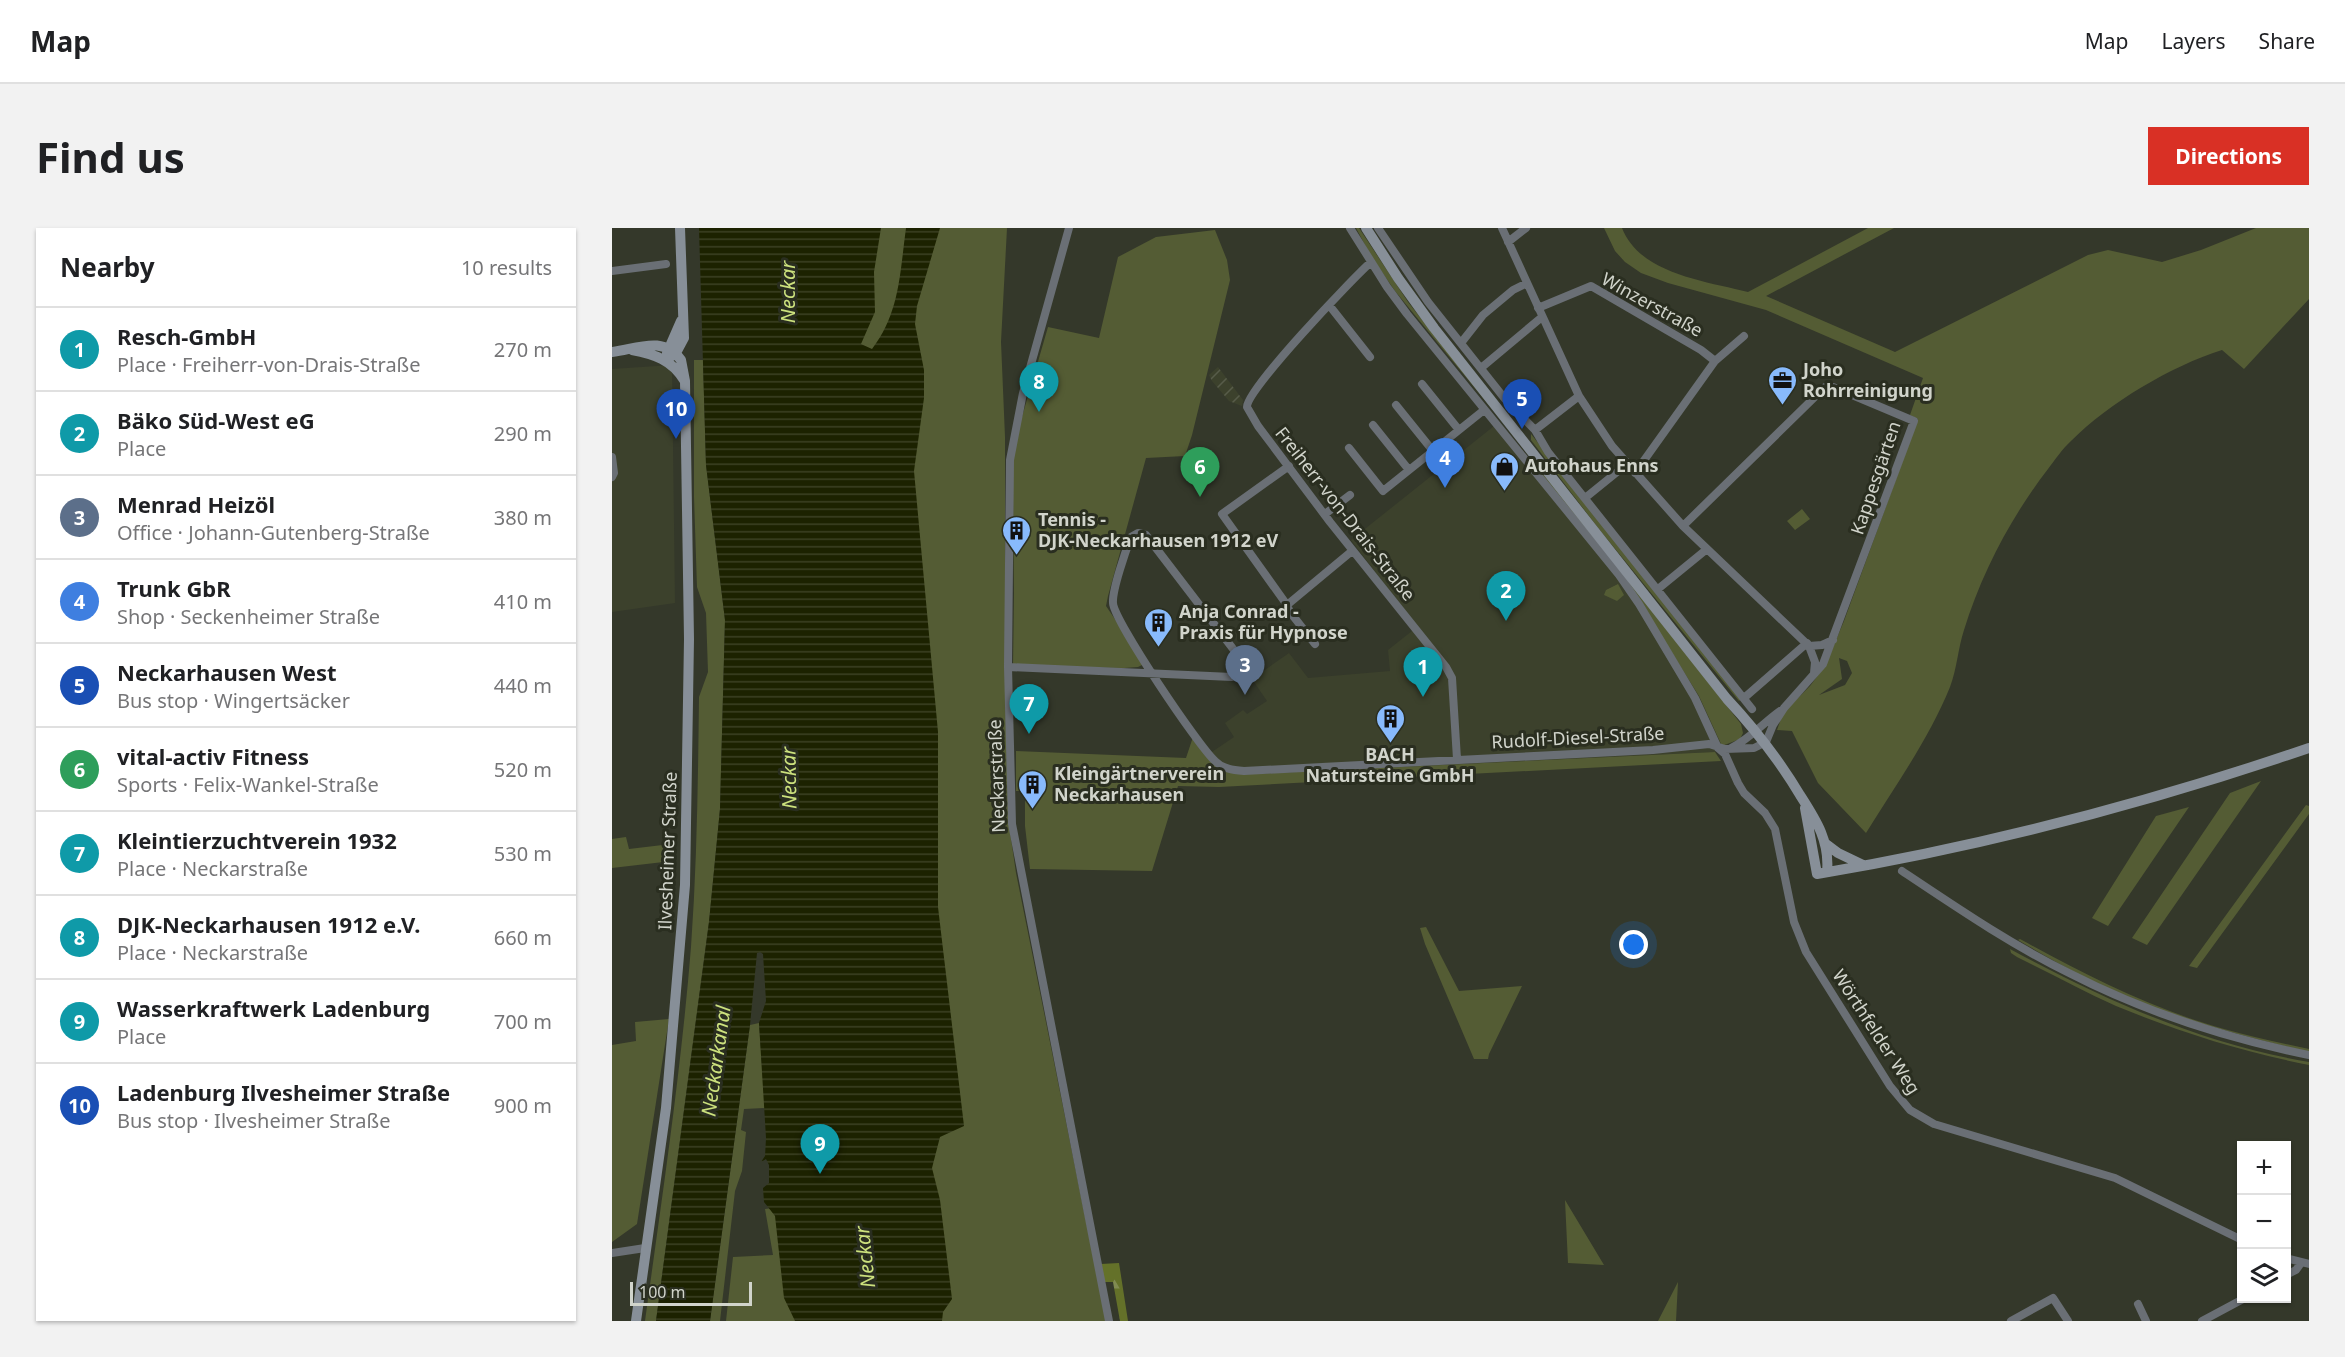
<!DOCTYPE html>
<meta charset="utf-8">
<style>
:root{--surface:#fff;--page:#f2f2f2;--text:#202124;--muted:#757577;--line:#e0e0e0;--accent:#d93025}
body{margin:0;font-family:"Noto Sans",sans-serif;background:var(--page);color:var(--text)}
.controls{position:absolute;right:18px;bottom:18px;display:grid;overflow:hidden;border-radius:0px;box-shadow:0 2px 4px #0004}
.controls button{width:54px;height:54px;display:grid;place-items:center;padding:0;border:0;border-bottom:2px solid var(--line);background:var(--surface);color:var(--text);font:30px sans-serif}
.scale{position:absolute;left:18px;bottom:15px;width:122px;box-sizing:border-box;padding-left:6px;border:3px solid #d1d4cb;border-top:0;font-size:16px;line-height:21px;white-space:nowrap;color:#d1d4cb;-webkit-text-stroke:4px #2a2e20;paint-order:stroke}
.you{position:absolute;left:1022px;top:717px;width:21px;height:21px;margin:-15px;border:4px solid #fff;border-radius:50%;background:#1a73e8;box-shadow:0 0 0 9px #1a73e833}
.badge{display:grid;place-items:center;width:39px;height:39px;border-radius:50%;background:var(--accent);color:#fff;font-size:20px;font-weight:700}
.pin{position:absolute;translate:-50% -50px;filter:drop-shadow(0 2px 3px #0008)}
.pin::after{content:'';position:absolute;top:32px;width:21px;height:18px;background:inherit;clip-path:polygon(0 0,100% 0,50% 100%)}
.list{margin:0;padding:0;list-style:none}
h2{display:flex;justify-content:space-between;align-items:center;height:78px;margin:0;padding:0 24px;font-size:26px}
h2 small{font-size:20px;font-weight:400;color:var(--muted)}
.list li{display:grid;grid-template-columns:39px 1fr auto;gap:18px;align-items:center;box-sizing:border-box;height:84px;padding:0 24px;border-top:2px solid var(--line)}
.list b{display:block;font-size:22px;white-space:nowrap}
.list p{margin:0;font-size:20px;white-space:nowrap;color:var(--muted)}
.list em{font-size:20px;font-style:normal;color:var(--muted)}
.icon{flex:none;width:33px;height:33px;fill:none;stroke:currentColor;stroke-width:2;stroke-linecap:round;stroke-linejoin:round}
.map{position:relative;flex:none;width:1697px;height:1093px;overflow:hidden;border-radius:0px}
header{display:flex;align-items:center;gap:36px;box-sizing:border-box;height:84px;padding:0 30px;background:var(--surface);border-bottom:2px solid var(--line)}
header strong{font-size:28px}
nav{display:flex;gap:33px;margin-inline-start:auto;font-size:21px}
.intro{display:flex;align-items:center;justify-content:space-between;box-sizing:border-box;height:144px;padding:0 36px}
h1{margin:0;font-size:42px}
.button{padding:15px 27px;border-radius:0px;background:var(--accent);color:#fff;font-size:21px;font-weight:700}
main{display:flex;gap:36px;padding:0 36px}
aside{flex:1;background:var(--surface);border-radius:0px;box-shadow:0 2px 4px #0004}
.map>svg:first-child{display:block}
</style>
<header>
<strong>Map</strong>
<nav><a>Map</a><a>Layers</a><a>Share</a></nav>
</header>
<div class="intro"><h1>Find us</h1><a class="button">Directions</a></div>
<main>
<aside>
<h2>Nearby<small>10 results</small></h2>
<ul class="list">
<li><span class="badge" style="background:#0f9aa8">1</span><div><b>Resch-GmbH</b><p>Place · Freiherr-von-Drais-Straße</p></div><em>270 m</em></li>
<li><span class="badge" style="background:#0f9aa8">2</span><div><b>Bäko Süd-West eG</b><p>Place</p></div><em>290 m</em></li>
<li><span class="badge" style="background:#5c6f8a">3</span><div><b>Menrad Heizöl</b><p>Office · Johann-Gutenberg-Straße</p></div><em>380 m</em></li>
<li><span class="badge" style="background:#3f7fe0">4</span><div><b>Trunk GbR</b><p>Shop · Seckenheimer Straße</p></div><em>410 m</em></li>
<li><span class="badge" style="background:#1a4fb4">5</span><div><b>Neckarhausen West</b><p>Bus stop · Wingertsäcker</p></div><em>440 m</em></li>
<li><span class="badge" style="background:#2e9e5b">6</span><div><b>vital-activ Fitness</b><p>Sports · Felix-Wankel-Straße</p></div><em>520 m</em></li>
<li><span class="badge" style="background:#0f9aa8">7</span><div><b>Kleintierzuchtverein 1932</b><p>Place · Neckarstraße</p></div><em>530 m</em></li>
<li><span class="badge" style="background:#0f9aa8">8</span><div><b>DJK-Neckarhausen 1912 e.V.</b><p>Place · Neckarstraße</p></div><em>660 m</em></li>
<li><span class="badge" style="background:#0f9aa8">9</span><div><b>Wasserkraftwerk Ladenburg</b><p>Place</p></div><em>700 m</em></li>
<li><span class="badge" style="background:#1a4fb4">10</span><div><b>Ladenburg Ilvesheimer Straße</b><p>Bus stop · Ilvesheimer Straße</p></div><em>900 m</em></li>
</ul>
</aside>
<div class="map">
<svg width="1697" height="1093" viewBox="0 0 1697 1093">
<defs>
<pattern id="industrial-furrows" width="10" height="10" patternUnits="userSpaceOnUse" patternTransform="scale(1.5)"><rect width="10" height="10" fill="#3c412c"/><path d="M-1 1l2-2M0 10L10 0M9 11l2-2" fill="none" stroke="#575c49"/></pattern>
<pattern id="forest-firs" width="22" height="20" patternUnits="userSpaceOnUse" patternTransform="scale(1.5)"><rect width="22" height="20" fill="#647129"/><path d="M5 1l3.5 6h-7zM16 11l3.5 6h-7z" fill="#808b51"/></pattern>
<pattern id="water-rules" width="6" height="5" patternUnits="userSpaceOnUse" patternTransform="scale(1.5)"><rect width="6" height="5" fill="#1c2200"/><path d="M0 2.5h6" fill="none" stroke="#3c4124"/></pattern>
</defs>
<rect width="100%" height="100%" fill="#34382a"/>
<path fill="#3c412c" d="M 60,137 L 63,375 L 0,384 L 0,141 Z
M 882,198 L 1011,347 L 1087,468 L 1110,518 L 1103,524 L 641,546 L 624,545 L 594,528 L 622,509 L 613,495 L 631,482 L 635,486 L 655,473 L 640,451 L 677,425 L 696,450 L 778,443 L 776,422 L 805,399 L 739,312 Z"/>
<path fill="url(#industrial-furrows)" d="M 606,139 L 631,172 L 630,178 L 617,173 L 600,153 L 597,147 Z"/>
<path fill="#545c34" fill-rule="evenodd" d="M 146,0 L 395,0 L 389,114 L 393,209 L 393,454 L 397,597 L 404,645 L 494,1093 L 114,1093 L 121,1029 L 161,1027 L 153,981 L 254,968 Z
M 744,0 L 747,0 L 796,74 L 890,193 L 783,63 L 759,28 Z
M 992,0 L 1010,0 C 1028,46 1093,53 1136,64 L 1256,0 L 1282,0 L 1154,68 L 1283,124 L 1476,27 L 1496,22 L 1550,34 L 1589,22 L 1644,0 L 1697,0 L 1697,71 L 1632,141 L 1610,122 C 1559,138 1497,175 1459,213 C 1450,221 1443,232 1436,241 C 1399,289 1370,344 1352,402 C 1346,420 1345,441 1338,459 C 1317,511 1283,558 1254,605 L 1206,555 L 1180,503 L 1165,502 L 1171,485 L 1198,458 L 1213,438 L 1232,393 L 1306,191 L 1298,187 L 1311,150 L 1154,82 L 1056,55 L 1029,45 L 1013,34 L 1003,23 ZM 1227,430 L 1235,433 L 1240,445 L 1233,457 L 1207,467 L 1230,451 Z
M 603,2 L 615,32 L 618,52 L 580,207 L 573,228 L 534,230 L 496,368 L 494,378 L 530,431 L 530,437 L 526,439 L 512,440 L 401,439 L 402,365 L 401,266 L 399,247 L 403,213 L 436,99 L 487,110 L 506,29 L 544,9 Z
M 82,132 L 91,132 L 94,237 L 113,392 L 108,581 L 97,694 L 44,1093 L 33,1093 C 50,969 69,844 79,719 C 85,636 86,553 87,469 L 96,444 L 94,385 L 85,359 L 82,269 Z
M 919,206 L 1130,471 L 1127,473 L 987,301 L 919,212 Z
M 916,234 L 925,237 L 1129,496 L 1131,505 L 1128,511 L 1110,518 L 1087,468 L 1011,347 Z
M 1190,281 L 1198,291 L 1183,302 L 1175,293 Z
M 1006,356 L 1012,367 L 1005,373 L 992,367 L 994,362 Z
M 581,509 L 599,534 L 641,546 L 1103,524 L 1109,533 L 607,559 L 566,558 L 540,643 L 418,641 L 413,598 L 413,567 L 411,563 L 404,563 L 404,523 L 574,530 Z
M 1649,553 L 1535,717 L 1520,710 L 1618,565 Z
M 1694,577 L 1697,578 L 1697,586 L 1585,740 L 1577,738 Z
M 1577,579 L 1496,698 L 1480,690 L 1544,588 Z
M 14,609 L 17,621 L 59,616 L 60,633 L 0,640 L 0,611 Z
M 814,699 L 847,763 L 910,758 L 877,826 L 876,831 L 862,831 L 813,716 L 808,700 Z
M 1408,711 C 1473,747 1540,781 1612,801 C 1640,809 1669,815 1697,821 L 1697,824 C 1634,809 1572,793 1512,768 C 1475,752 1440,732 1406,712 Z
M 1398,721 C 1492,772 1591,816 1697,834 L 1697,837 C 1631,824 1567,804 1504,778 C 1471,763 1438,745 1405,729 L 1399,725 Z
M 57,791 L 25,996 L 0,1014 L 0,817 L 24,813 L 23,794 Z
M 147,795 L 153,880 L 132,881 L 129,902 L 134,904 L 130,943 L 123,963 L 108,1093 L 98,1093 L 138,797 Z
M 953,972 L 992,1037 L 956,1035 Z
M 1066,1054 L 1064,1093 L 1046,1093 Z"/>
<path fill="url(#forest-firs)" d="M 507,1035 L 516,1093 L 508,1093 L 501,1054 L 491,1054 L 489,1036 Z"/>
<path fill="url(#water-rules)" d="M 87,0 L 269,0 L 262,44 L 263,84 L 249,116 L 260,121 C 288,85 288,43 294,0 L 328,0 L 305,78 L 303,96 L 312,142 L 312,170 L 302,243 L 326,504 L 326,679 L 352,898 L 328,909 L 320,940 L 328,972 L 340,1071 L 331,1084 L 330,1093 L 183,1093 L 172,1070 L 163,988 L 152,974 L 151,960 L 157,955 L 157,937 L 154,931 L 149,934 L 153,928 L 154,910 L 147,795 L 154,773 L 151,726 L 148,724 L 145,725 L 138,797 L 98,1093 L 44,1093 L 97,694 L 108,581 L 113,392 L 94,237 Z"/>
<g fill="none" stroke-linecap="round" stroke-linejoin="round">
<path stroke="#6a6f75" stroke-width="8" d="M 457,0 L 411,165 L 398,232 L 396,439 L 400,596 L 497,1093
M 738,0 L 775,59 L 795,86 L 1007,347 L 1027,376 L 1083,470 L 1106,520 L 1113,526 L 1126,555 L 1132,565 L 1153,585 L 1163,601 L 1182,694 L 1194,724 L 1278,858 L 1298,882 L 1322,896 L 1503,950 L 1630,1012
M 766,0 L 816,74 L 893,171 L 923,202 L 936,224 L 1140,481
M 890,0 L 967,168 L 1000,218 L 1071,298 L 1197,418 L 1203,434 L 1202,445
M 896,14 L 914,0
M 759,34 C 740,51 634,162 635,179 L 646,198 L 718,294 L 834,439 L 840,450 L 845,531
M 0,43 L 54,36
M 717,77 L 758,129
M 926,80 L 979,58 L 1089,122 L 1103,133 L 1023,245
M 849,115 L 871,87 L 901,62 L 915,55
M 1103,133 L 1132,108
M 869,140 L 930,89
M 810,156 L 847,202
M 784,177 L 821,223
M 761,197 L 797,242
M 923,202 L 967,168
M 737,220 L 771,263 L 872,182
M 0,229 L 2,245 L 0,249
M 677,238 L 610,286 L 675,377 L 740,323
M 973,270 L 1015,236
M 713,286 L 738,267
M 1046,361 L 1095,321
M 675,377 L 678,384 L 703,416
M 1197,418 L 1210,417 L 1221,412
M 396,439 L 620,449 L 627,444 L 630,437 L 625,426 L 534,307 L 526,305 L 519,309 C 514,322 500,362 501,375 C 502,393 587,519 603,533 C 611,541 621,542 632,543 L 1041,522 L 1097,516 L 1113,521 L 1142,520 L 1154,514 L 1161,497 L 1172,480 L 1211,436 L 1214,428 L 1302,193 L 1221,159 L 1213,159 L 1071,298
M 1132,470 L 1195,415
M 1119,520 C 1138,511 1151,495 1168,483
M 1290,643 C 1344,679 1398,716 1457,745 C 1533,784 1613,810 1697,827
M 0,1025 L 33,1020
M 1674,1030 L 1697,1036
M 1674,1047 L 1684,1042 L 1689,1035
M 1526,1076 L 1534,1093
M 1399,1093 L 1441,1070 L 1456,1093
M 1590,1093 L 1633,1070"/>
<path stroke="#878f98" stroke-width="10" d="M 754,0 L 786,50 L 822,100 L 1115,471 C 1143,501 1167,532 1188,567 C 1204,592 1218,613 1215,644
M 20,122 C 42,126 60,132 72,152
M 0,124 C 25,121 51,107 69,132 L 73,153 L 77,411 L 73,657 L 54,880 L 24,1093
M 55,125 L 69,93
M 54,132 L 64,125 L 72,110 L 68,0
M 1193,580 L 1205,646 C 1372,618 1536,575 1697,520
M 1214,616 L 1226,625 L 1251,637"/>
</g>
<defs>
<symbol id="office-pin" viewBox="-11 -11 22 30"><path d="M0 17L-7.5 6A9.5 9.5 0 1 1 7.5 6Z" fill="#88bafc" stroke="#2a2e20"/><path d="M-6-3h4V-5.5h4V-3h4V5H-6ZM-1-4.5V-3h2v-1.5ZM-6 0V1H6V0Z" fill="#111"/></symbol>
<symbol id="shop-pin" viewBox="-11 -11 22 30"><path d="M0 17L-7.5 6A9.5 9.5 0 1 1 7.5 6Z" fill="#88bafc" stroke="#2a2e20"/><path d="M-5-2.5h2.3a2.7 3.5 0 0 1 5.4 0H5L5.5 6h-11ZM-1.5-2.5h3a1.5 2.3 0 0 0-3 0Z" fill="#111"/></symbol>
<symbol id="building-pin" viewBox="-11 -11 22 30"><path d="M0 17L-7.5 6A9.5 9.5 0 1 1 7.5 6Z" fill="#88bafc" stroke="#2a2e20"/><path d="M-4-6H4V6H1V3H-1V6H-4ZM-2.5-4.3h1.7v1.8h-1.7ZM.8-4.3h1.7v1.8H.8ZM-2.5-1h1.7V.8h-1.7ZM.8-1h1.7V.8H.8Z" fill="#111"/></symbol>
</defs>
<g fill-rule="evenodd">
<use href="#office-pin" x="1154" y="136" width="33" height="45"/>
<use href="#shop-pin" x="876" y="222" width="33" height="45"/>
<use href="#building-pin" x="388" y="286" width="33" height="45"/>
<use href="#building-pin" x="530" y="378" width="33" height="45"/>
<use href="#building-pin" x="762" y="474" width="33" height="45"/>
<use href="#building-pin" x="404" y="540" width="33" height="45"/>
</g>
<g text-anchor="middle" stroke-width="6" stroke-linejoin="round" paint-order="stroke">
<g font-size="18" fill="#d1d4cb" stroke="#2a2e20">
<text transform="translate(1040 77) rotate(29)" y="6">Winzerstraße</text>
<text transform="translate(1264 250) rotate(-71)" y="6">Kappesgärten</text>
<text transform="translate(733 286) rotate(52)" y="6">Freiherr-von-Drais-Straße</text>
<text transform="translate(966 510) rotate(-3)" y="6">Rudolf-Diesel-Straße</text>
<text transform="translate(385 548) rotate(-92)" y="6">Neckarstraße</text>
<text transform="translate(56 623) rotate(-88)" y="6">Ilvesheimer Straße</text>
<text transform="translate(1264 804) rotate(57)" y="6">Wörthfelder Weg</text>
</g>
<g font-size="18" font-weight="bold" fill="#d1d4cb" stroke="#2a2e20" text-anchor="start">
<text x="1191" y="148">Joho<tspan x="1191" dy="21">Rohrreinigung</tspan></text>
<text x="913" y="244">Autohaus Enns</text>
<text x="426" y="298">Tennis -<tspan x="426" dy="21">DJK-Neckarhausen 1912 eV</tspan></text>
<text x="567" y="390">Anja Conrad -<tspan x="567" dy="21">Praxis für Hypnose</tspan></text>
<text x="778" y="533" text-anchor="middle">BACH<tspan x="778" dy="21">Natursteine GmbH</tspan></text>
<text x="442" y="552">Kleingärtnerverein<tspan x="442" dy="21">Neckarhausen</tspan></text>
</g>
<g font-size="20" font-style="italic" fill="#cce17d" stroke="#2a2e20">
<text transform="translate(176 64) rotate(-90)" y="7">Neckar</text>
<text transform="translate(177 550) rotate(-91)" y="7">Neckar</text>
<text transform="translate(104 833) rotate(-82)" y="7">Neckarkanal</text>
<text transform="translate(253 1029) rotate(-96)" y="7">Neckar</text>
</g>
</g>
</svg>
<div class="controls">
<button>+</button>
<button>−</button>
<button><svg class="icon" aria-label="layers" viewBox="0 0 24 24"><path d="M12 4l9 5-9 5-9-5zM3 14l9 5 9-5"/></svg></button>
</div>
<div class="scale">100 m</div>
<div class="you"></div>
<div class="pin badge" style="left:811px;top:469px;background:#0f9aa8">1</div>
<div class="pin badge" style="left:894px;top:393px;background:#0f9aa8">2</div>
<div class="pin badge" style="left:633px;top:467px;background:#5c6f8a">3</div>
<div class="pin badge" style="left:833px;top:260px;background:#3f7fe0">4</div>
<div class="pin badge" style="left:910px;top:201px;background:#1a4fb4">5</div>
<div class="pin badge" style="left:588px;top:269px;background:#2e9e5b">6</div>
<div class="pin badge" style="left:417px;top:506px;background:#0f9aa8">7</div>
<div class="pin badge" style="left:427px;top:184px;background:#0f9aa8">8</div>
<div class="pin badge" style="left:208px;top:946px;background:#0f9aa8">9</div>
<div class="pin badge" style="left:64px;top:211px;background:#1a4fb4">10</div>
</div>
</main>
